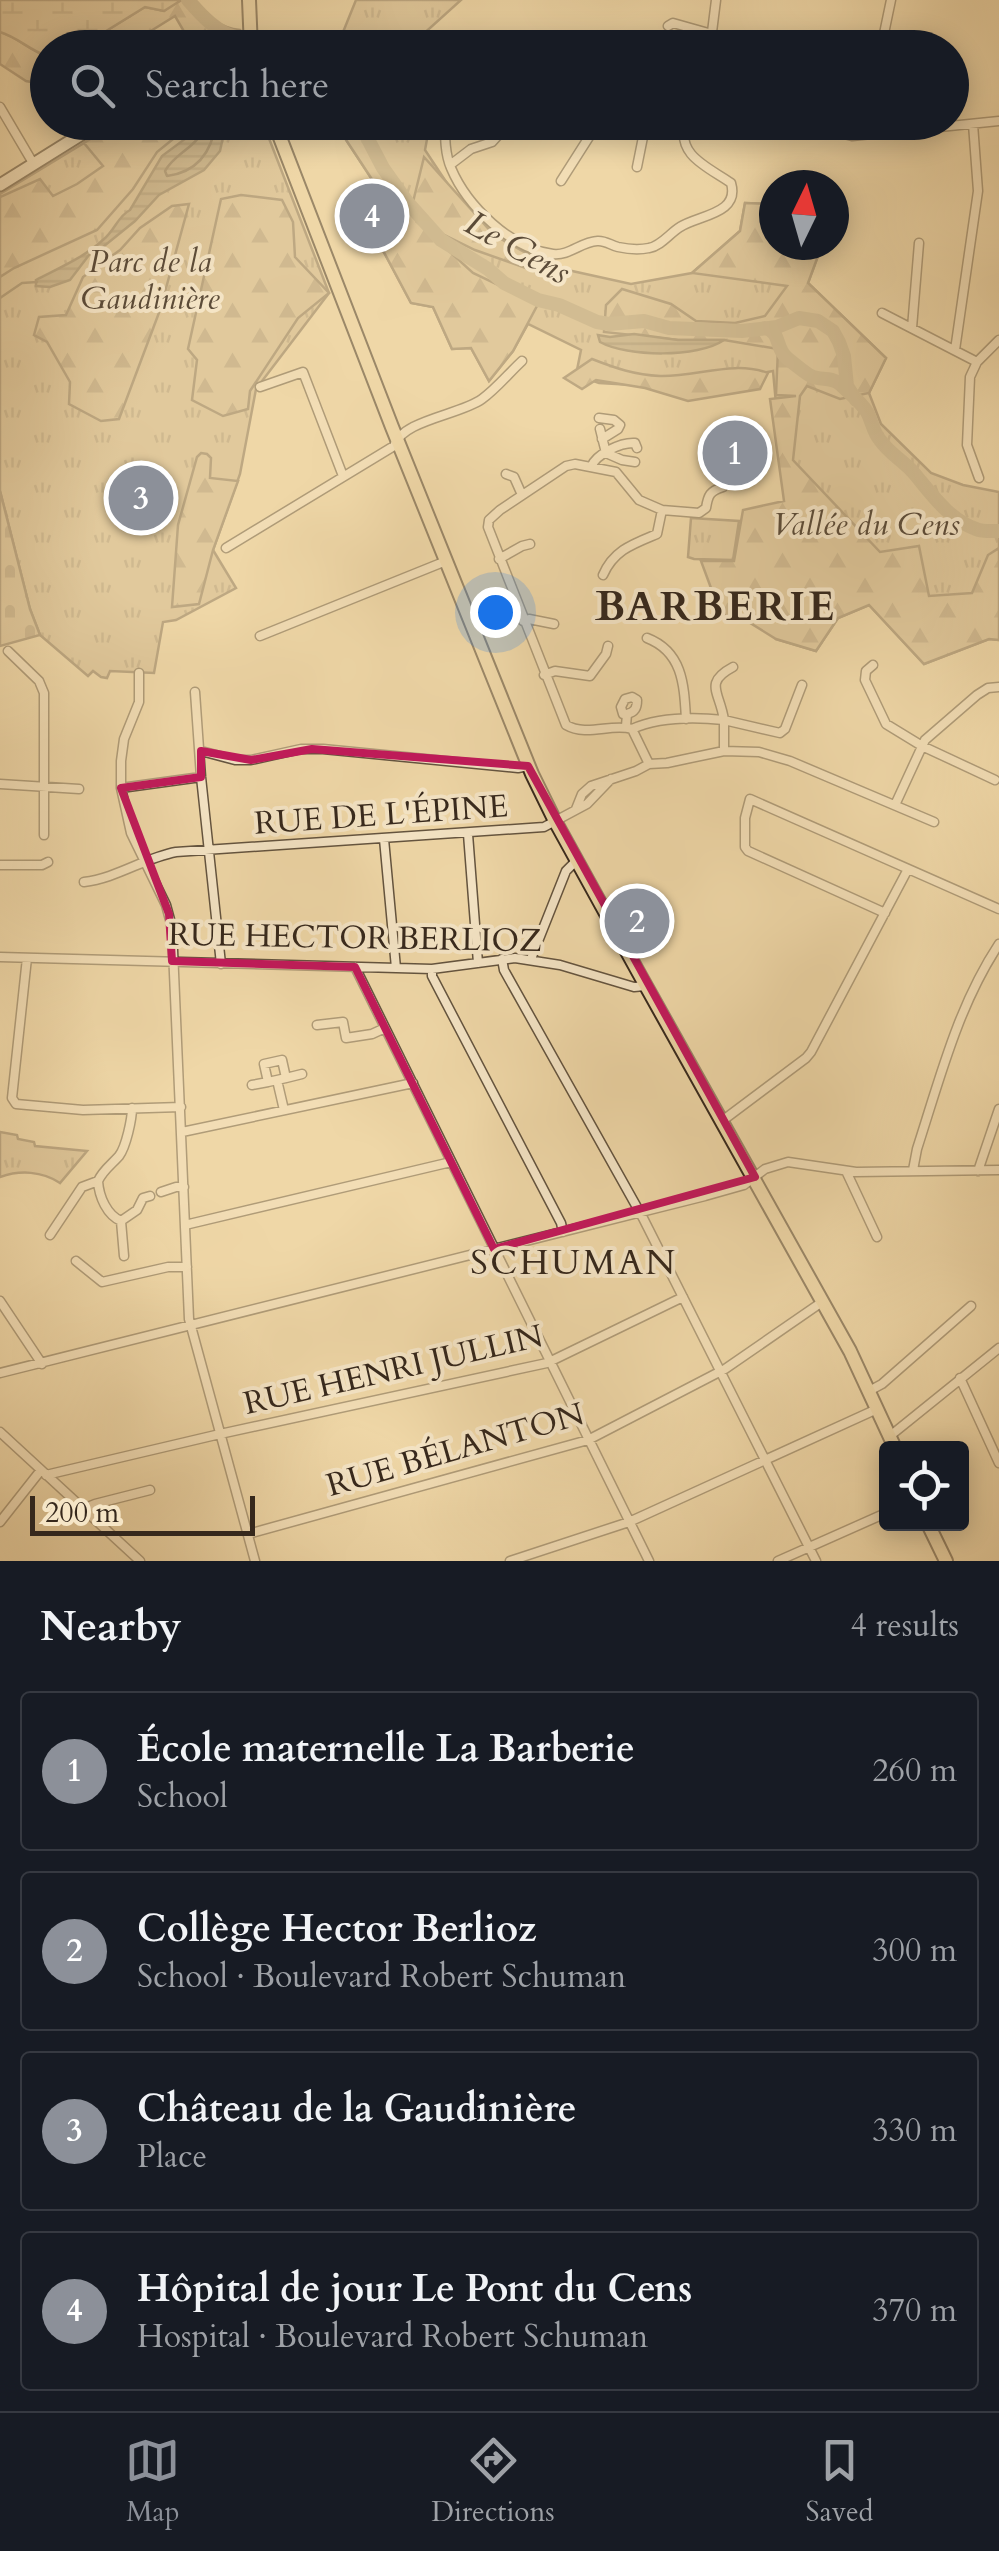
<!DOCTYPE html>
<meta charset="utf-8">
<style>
:root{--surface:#171b24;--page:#242831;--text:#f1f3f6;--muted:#9ea1a6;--line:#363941;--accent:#8c9099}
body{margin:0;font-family:Cardo,serif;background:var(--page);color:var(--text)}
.controls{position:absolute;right:30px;bottom:30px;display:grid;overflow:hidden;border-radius:10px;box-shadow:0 5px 25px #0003}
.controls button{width:90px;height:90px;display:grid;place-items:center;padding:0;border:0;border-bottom:2px solid var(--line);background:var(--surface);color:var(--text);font:50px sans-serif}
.compass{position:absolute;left:759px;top:170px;width:90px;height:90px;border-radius:50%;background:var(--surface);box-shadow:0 5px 25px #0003;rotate:5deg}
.scale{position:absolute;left:30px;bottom:25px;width:225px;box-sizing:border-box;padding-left:10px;border:5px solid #36281c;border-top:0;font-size:28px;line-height:35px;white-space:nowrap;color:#36281c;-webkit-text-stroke:8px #f5e5c6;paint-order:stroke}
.you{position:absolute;left:495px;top:612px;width:35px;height:35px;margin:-25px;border:8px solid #fff;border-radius:50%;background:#1a73e8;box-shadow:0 0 0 15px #1a73e833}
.badge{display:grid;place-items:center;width:65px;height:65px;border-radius:50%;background:var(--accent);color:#fff;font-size:32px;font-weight:700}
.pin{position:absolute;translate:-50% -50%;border:5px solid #fff;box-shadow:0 2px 10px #0006}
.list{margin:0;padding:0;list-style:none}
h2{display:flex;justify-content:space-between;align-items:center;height:130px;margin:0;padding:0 40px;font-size:42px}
h2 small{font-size:32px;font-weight:400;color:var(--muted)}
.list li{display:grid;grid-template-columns:65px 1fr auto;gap:30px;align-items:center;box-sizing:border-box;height:160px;margin:0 20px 20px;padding:0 20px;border:2px solid var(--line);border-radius:10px}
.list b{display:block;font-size:38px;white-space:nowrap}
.list p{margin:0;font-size:32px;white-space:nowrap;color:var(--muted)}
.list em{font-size:32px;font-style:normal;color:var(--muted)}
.icon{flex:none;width:55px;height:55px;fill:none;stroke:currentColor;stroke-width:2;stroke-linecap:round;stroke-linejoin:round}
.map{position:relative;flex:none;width:999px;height:1561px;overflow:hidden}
.search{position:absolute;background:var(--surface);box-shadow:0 5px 25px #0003;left:30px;right:30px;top:30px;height:110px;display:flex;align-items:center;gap:25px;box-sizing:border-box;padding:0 35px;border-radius:55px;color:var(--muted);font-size:38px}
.sheet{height:850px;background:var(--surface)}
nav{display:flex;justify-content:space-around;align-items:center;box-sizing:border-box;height:140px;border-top:2px solid var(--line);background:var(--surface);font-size:28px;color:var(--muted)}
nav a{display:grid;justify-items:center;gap:5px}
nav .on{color:var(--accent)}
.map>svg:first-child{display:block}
</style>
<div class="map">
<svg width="999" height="1561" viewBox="0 0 999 1561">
<defs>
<pattern id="grass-tufts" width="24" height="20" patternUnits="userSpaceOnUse" patternTransform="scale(2.5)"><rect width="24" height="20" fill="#d0b98f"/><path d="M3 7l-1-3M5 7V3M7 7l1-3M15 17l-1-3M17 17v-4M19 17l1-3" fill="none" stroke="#aa9674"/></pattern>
<pattern id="forest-firs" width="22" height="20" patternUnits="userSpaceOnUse" patternTransform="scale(2.5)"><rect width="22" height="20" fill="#d0b98f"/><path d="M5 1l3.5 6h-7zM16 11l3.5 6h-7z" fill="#aa9674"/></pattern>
<pattern id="wetland-marsh" width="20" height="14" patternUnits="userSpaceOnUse" patternTransform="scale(2.5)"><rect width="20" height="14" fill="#d0b98f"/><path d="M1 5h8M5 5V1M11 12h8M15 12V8" fill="none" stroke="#aa9674"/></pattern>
<pattern id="cemetery-stones" width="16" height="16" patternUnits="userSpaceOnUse" patternTransform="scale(2.5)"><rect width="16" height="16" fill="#d0b98f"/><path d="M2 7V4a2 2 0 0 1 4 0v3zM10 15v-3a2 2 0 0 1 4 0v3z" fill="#aa9674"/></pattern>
<pattern id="water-rules" width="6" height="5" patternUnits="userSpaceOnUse" patternTransform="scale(2.5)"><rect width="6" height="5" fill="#b09c78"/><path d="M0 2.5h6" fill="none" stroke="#907f62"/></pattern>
</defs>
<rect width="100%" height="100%" fill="#efd7a7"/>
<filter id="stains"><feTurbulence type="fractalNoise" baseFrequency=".002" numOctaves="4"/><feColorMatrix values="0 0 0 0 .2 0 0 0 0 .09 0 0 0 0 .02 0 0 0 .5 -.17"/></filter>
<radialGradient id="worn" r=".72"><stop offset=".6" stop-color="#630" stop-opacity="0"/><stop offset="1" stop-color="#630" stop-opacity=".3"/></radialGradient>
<path fill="url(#grass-tufts)" stroke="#837056" stroke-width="2.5" d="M 356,0 L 461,0 L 409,47 L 337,47 Z
M 117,123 L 263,123 L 329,293 L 256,389 L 240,474 L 213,550 L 236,588 L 176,620 L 163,622 L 154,673 L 110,671 L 107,678 L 101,677 L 93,671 L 88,676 L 40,635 L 30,609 L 0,491 L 0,194 Z
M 335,123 L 430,123 L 425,150 L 472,221 L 554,267 L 631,284 L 692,273 L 740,231 L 745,203 L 774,204 L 774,245 L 822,245 L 808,283 L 886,358 L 869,393 L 881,424 L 931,473 L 963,485 L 999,492 L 999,640 L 989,639 L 924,664 L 869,605 L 838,618 L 816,651 L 776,639 L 785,503 L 773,371 L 684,388 L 599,383 L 576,375 L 581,350 L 528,324 L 513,351 L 489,381 L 471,348 L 452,349 L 433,307 L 411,303 L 378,241 L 404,228 Z
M 691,518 L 739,521 L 733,560 L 694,559 L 688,557 Z
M 0,1132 L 17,1135 L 18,1139 L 34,1142 L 35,1146 L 87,1151 L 60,1183 C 42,1171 20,1170 0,1177 Z"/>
<path fill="url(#forest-firs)" stroke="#837056" stroke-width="2.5" d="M 179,0 L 192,0 C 204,16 221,28 240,30 L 238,43 L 193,47 L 175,16 L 125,47 L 89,48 L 90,41 L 145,7 L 164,11 Z
M 0,32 C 19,38 29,50 47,56 L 47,85 L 26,81 L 0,64 Z
M 117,122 L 187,123 L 173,139 L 157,152 L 133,189 L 97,230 L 14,268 L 0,277 L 0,197 L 40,179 L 53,196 L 77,184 L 103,166 L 84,143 Z
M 335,123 L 364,123 L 388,170 L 413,202 L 424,157 L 494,235 L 542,262 L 540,273 L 475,250 L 416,221 L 473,273 L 538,304 L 513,351 L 489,381 L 471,348 L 452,349 L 433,307 L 411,303 L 378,241 L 404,228 Z
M 241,195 L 282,200 L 293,222 L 295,257 L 329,293 L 298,318 L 250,391 L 248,409 L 223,416 L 192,400 L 197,360 L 188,349 L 221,199 Z
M 745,203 L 774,204 L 774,245 L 822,245 L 808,283 L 886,358 L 869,393 L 840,399 L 807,386 L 800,396 L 793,460 L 880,552 L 919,546 L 929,596 L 972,593 L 988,555 L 999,548 L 999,640 L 989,639 L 924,664 L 869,605 L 838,618 L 816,651 L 776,639 L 742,618 L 721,615 L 701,561 L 734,561 L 743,510 L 784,501 L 770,399 L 796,396 L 776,395 L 778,349 L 724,340 L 678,340 L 604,332 L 606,305 L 622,289 L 671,304 L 696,321 L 735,323 L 765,316 L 787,286 L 692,273 L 740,231 Z
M 189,204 L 160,310 L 119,419 L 101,421 L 69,404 L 70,382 L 47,342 L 34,335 L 39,317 L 66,315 L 83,277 L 120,250 L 140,228 L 172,206 Z
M 592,359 C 615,368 635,375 660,376 C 697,377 733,360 768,373 L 760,389 L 688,401 L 645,388 L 596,380 L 582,389 L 564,378 Z
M 201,453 L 207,454 L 211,458 L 210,478 L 238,481 L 213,550 L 199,604 L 172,607 L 178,525 L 197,457 Z"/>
<path fill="url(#wetland-marsh)" stroke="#837056" stroke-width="2.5" d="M 0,0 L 179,0 L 180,1 L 164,11 L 145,7 L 90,41 L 89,47 L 48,48 L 47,56 C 29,50 19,38 0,32 Z"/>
<path fill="url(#cemetery-stones)" stroke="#837056" stroke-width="2.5" d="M 0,491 L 30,609 L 40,635 L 0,646 Z"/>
<path fill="url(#water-rules)" stroke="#7f6e53" stroke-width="2.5" d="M 196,123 L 226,123 L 220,151 L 204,170 L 159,195 L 135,221 L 98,251 L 89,255 L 70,280 L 50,287 L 36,286 L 36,280 C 59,268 85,257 104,239 C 115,230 118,216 130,210 L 162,156 L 189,136 Z
M 634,334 L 678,340 L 724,340 C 698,358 627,357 600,342 L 598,335 L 610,337 Z"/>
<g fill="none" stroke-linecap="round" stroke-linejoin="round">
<path stroke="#73624a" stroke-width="2.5" d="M 205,122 C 201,147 176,151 165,171 L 167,176 C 198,172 212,152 216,122"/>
<path stroke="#7f6e53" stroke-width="2.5" d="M 229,39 L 237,38
M 0,298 L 22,283 L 37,282"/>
<path stroke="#b09c78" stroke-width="14" d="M 188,0 C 201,15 218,34 239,38 C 255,41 264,37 278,48
M 359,122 L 383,168 L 408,203 L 441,240 L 488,269 L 504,283 L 538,300 L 559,305 L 597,322 L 609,324 L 644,321 L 669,328 L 742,331 L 777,327 L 799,318 L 818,321 L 833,331 L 839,342 L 844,356 L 847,386 L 856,400
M 765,328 C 781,332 775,347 786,357 C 789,360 808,375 811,376 C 821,381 830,376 840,384 C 848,392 861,402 867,412 C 872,421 873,432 880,440 C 889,453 903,461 913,472 C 931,493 949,520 976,529 C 983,532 992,531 999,531"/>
<defs>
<path id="street" d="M 668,26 L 673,23 L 712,34
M 710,48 L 716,0
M 881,48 L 891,0
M 0,107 L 33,163
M 445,122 C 445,138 445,154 451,168 C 467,206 511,249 553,254 C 569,256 581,242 597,241 C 605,240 610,245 618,247 C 627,249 640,250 649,248 C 661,246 670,233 680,227 C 699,215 740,214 731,183 C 708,167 675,155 686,122
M 797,122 L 852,136 L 999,121
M 450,165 L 471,149 L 492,142 L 502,131 L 516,122
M 637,167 L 646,122
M 561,181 L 589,137 L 591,122
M 882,313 L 977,362
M 912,328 L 919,243
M 955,350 L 978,191 L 973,124
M 260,387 L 303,372 L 343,476
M 599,418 L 614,420 L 620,425 L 618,429 L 602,439
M 600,429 L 606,453 L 622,460 L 635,462
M 591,467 C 596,454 621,442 635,443 L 637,448
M 506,474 L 514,477 L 522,495
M 979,478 L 967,445 L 970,377 L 977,362 L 999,340
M 662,510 L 699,513 L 706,508 C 708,495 710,491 723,487
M 226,548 L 394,446 C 402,420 460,415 482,399 C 496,389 509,373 522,361
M 499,559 L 522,546 L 530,544
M 603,575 C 614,550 633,544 657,534 L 662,510 L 639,500 L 616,472 L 575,464 L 566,466 L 500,510 L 489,520 L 488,527 L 566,725 C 587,737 611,723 632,729 C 659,717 695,717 724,720 L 724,751
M 523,621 L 529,619 L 554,624
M 260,636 L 446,561
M 647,638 C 683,652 684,685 686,719
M 8,651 L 39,681 L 44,693 L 44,835
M 873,665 L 866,671 L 865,680 L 886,724 L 922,746 L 995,780
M 733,667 C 703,683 720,692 724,720 L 780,733 L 785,729 L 802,685
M 139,673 L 139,702 L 124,739 L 121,761 L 121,788 L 131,833 L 166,905 L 172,927 L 189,1319 L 255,1561
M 544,675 L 555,671 L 590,676 L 606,654 L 608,646
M 195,692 L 201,777 L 221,964
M 626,726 L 627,714 L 623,714 L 621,707 L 625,699 L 632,697 L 637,700 C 637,708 635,712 627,714
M 632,729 L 649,764
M 201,751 L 235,760 L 251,760 L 301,749 L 323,749 L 518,768 L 528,766
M 0,784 L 79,789
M 121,788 L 201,777
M 895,805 L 925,740 L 977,695 L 988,688 L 999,687
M 576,809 L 582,794 L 591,786 L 636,771 L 649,764 L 667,763 L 724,751 L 759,752 L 790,761 L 934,822
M 468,834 L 478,963
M 384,839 L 396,968
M 0,865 L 42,865 L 48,862
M 84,882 C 117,878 144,858 176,852 L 544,827 L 587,804 L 611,779
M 885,913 L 748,851 L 745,847 L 745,818 L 750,799 L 999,909
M 0,957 L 432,969 L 515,958 L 560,965 L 634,987 L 645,986
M 27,958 L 12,1098 L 16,1104 L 83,1110 L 181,1107
M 502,959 L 504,970 L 643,1218 L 816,1561
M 531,959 L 566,871 L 577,860
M 355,967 L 649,1561
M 432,969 L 432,976 L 561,1223 L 563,1232
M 317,1025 L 343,1022 L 346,1038 L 372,1034 L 385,1028
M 286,1078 L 302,1074
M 277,1080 L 268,1082 L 264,1064 L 282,1060 L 286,1078 L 277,1080 L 284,1110
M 252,1085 L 268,1082
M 722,1121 L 806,1058 L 811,1052 L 908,869
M 182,1132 L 413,1083
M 913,1170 L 917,1149 C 940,1078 958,1006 999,944
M 846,1171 L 877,1237
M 978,1171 L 999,1109
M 98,1181 C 99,1197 107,1215 121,1221 L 124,1256
M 161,1192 L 176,1187 L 184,1187
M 121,1221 L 137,1210 L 143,1198 L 150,1196
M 185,1225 L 451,1162
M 50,1235 L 82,1187 L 98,1181 C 103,1170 111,1165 119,1156 C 126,1147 132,1119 132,1108
M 76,1261 L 102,1282 L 168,1267 L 187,1267
M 0,1301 L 42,1364
M 0,1373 L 705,1196 L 744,1185 L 765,1169 L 788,1162 L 856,1172 L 999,1170
M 960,1378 L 999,1463
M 869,1391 L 882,1384 L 971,1306
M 0,1432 L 140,1561
M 890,1436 L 999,1348
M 46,1475 L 220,1434 L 547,1363 L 683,1297
M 86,1512 L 90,1506 L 95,1504 L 150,1490
M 0,1522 L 41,1470
M 248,1534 L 588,1440 L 725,1369 L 822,1302
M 510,1561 L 629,1522 L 877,1409
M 778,1561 L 886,1513"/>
<path id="secondary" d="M 0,185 L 101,122"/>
<path id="primary" d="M 249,0 L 251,48
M 274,122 L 392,427 L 532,774 L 555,821 L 641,977 L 850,1351 L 895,1448
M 928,1524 L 946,1561"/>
</defs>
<use href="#street" stroke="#64543f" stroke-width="11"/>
<use href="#secondary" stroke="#36281c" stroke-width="15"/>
<use href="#primary" stroke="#36281c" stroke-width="16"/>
<use href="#street" stroke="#f5e5c6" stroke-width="8"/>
<use href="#secondary" stroke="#f5e5c6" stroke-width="11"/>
<use href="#primary" stroke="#efd7a7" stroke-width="12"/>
</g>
<path d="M0 0H999V1561H0ZM 312,749 L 528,766 L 755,1177 L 494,1249 L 355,967 L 172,961 L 169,914 L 121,788 L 201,777 L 201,751 L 251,760 Z" fill="#efd7a7" fill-opacity=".55" fill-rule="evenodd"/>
<path fill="none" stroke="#c2185b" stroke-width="8" stroke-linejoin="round" d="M 312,749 L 528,766 L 755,1177 L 494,1249 L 355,967 L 172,961 L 169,914 L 121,788 L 201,777 L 201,751 L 251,760 Z"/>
<g text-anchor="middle" stroke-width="8" stroke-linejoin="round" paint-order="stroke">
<g font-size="32" font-style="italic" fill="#5c4c39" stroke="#f5e5c6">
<text x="150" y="272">Parc de la<tspan x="150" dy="37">Gaudinière</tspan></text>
<text x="866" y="535">Vallée du Cens</text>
</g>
<g font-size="32" fill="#36281c" stroke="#f5e5c6">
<text transform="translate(381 814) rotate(-4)" y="11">RUE DE L'ÉPINE</text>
<text transform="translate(355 937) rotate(1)" y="11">RUE HECTOR BERLIOZ</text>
<text transform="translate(393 1369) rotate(-13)" y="11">RUE HENRI JULLIN</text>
<text transform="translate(455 1449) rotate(-16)" y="11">RUE BÉLANTON</text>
</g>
<g font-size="35" font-style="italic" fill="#5b4b38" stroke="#f5e5c6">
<text transform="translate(518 247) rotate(29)" y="12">Le Cens</text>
</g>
<g font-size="35" letter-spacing="2.5" fill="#36281c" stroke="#f5e5c6">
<text x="574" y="1274">SCHUMAN</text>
</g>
<g font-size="42" font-weight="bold" letter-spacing="2.5" fill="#36281c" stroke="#f5e5c6">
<text x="716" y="620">BARBERIE</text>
</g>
</g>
<rect width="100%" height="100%" filter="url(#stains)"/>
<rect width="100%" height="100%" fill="url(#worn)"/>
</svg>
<div class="controls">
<button><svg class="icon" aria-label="locate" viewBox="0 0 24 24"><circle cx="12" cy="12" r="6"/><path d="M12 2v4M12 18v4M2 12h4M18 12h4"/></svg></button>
</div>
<svg class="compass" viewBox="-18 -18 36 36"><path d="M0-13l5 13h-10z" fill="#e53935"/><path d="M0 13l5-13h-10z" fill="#9ea1a6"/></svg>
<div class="scale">200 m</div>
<div class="you"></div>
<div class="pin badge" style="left:735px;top:453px">1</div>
<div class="pin badge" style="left:637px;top:921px">2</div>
<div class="pin badge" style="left:141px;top:498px">3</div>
<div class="pin badge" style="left:372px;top:216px">4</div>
<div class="search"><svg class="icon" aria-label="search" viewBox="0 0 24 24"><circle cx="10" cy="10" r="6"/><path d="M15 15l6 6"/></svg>Search here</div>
</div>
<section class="sheet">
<h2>Nearby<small>4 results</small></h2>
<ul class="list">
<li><span class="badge">1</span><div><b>École maternelle La Barberie</b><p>School</p></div><em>260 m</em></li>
<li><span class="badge">2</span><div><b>Collège Hector Berlioz</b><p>School · Boulevard Robert Schuman</p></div><em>300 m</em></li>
<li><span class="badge">3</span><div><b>Château de la Gaudinière</b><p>Place</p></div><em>330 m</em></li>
<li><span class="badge">4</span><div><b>Hôpital de jour Le Pont du Cens</b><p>Hospital · Boulevard Robert Schuman</p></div><em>370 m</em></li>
</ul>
</section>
<nav>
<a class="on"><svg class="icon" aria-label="map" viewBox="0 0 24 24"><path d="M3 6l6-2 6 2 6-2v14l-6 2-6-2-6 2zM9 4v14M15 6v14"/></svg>Map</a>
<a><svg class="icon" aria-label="directions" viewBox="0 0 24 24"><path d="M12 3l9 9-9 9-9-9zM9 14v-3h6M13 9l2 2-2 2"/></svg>Directions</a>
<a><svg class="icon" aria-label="saved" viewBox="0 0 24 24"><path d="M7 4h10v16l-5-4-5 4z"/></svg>Saved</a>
</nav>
